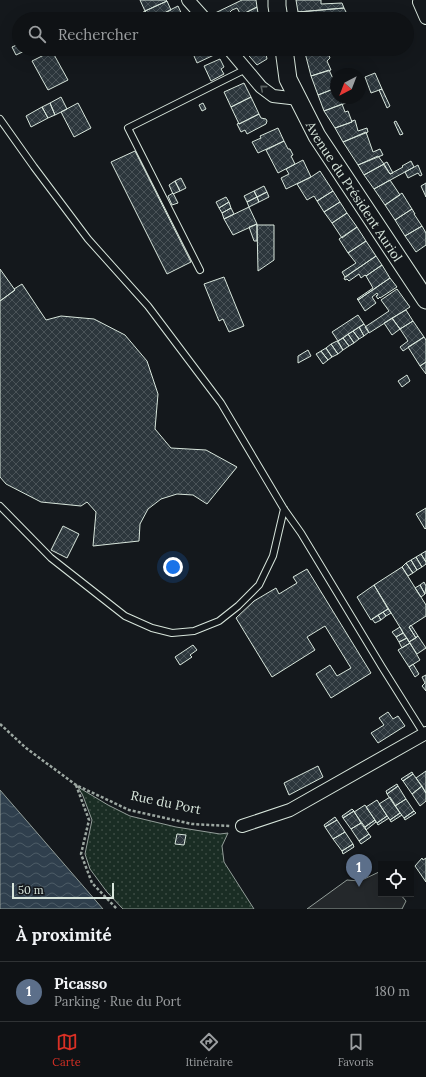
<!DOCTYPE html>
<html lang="fr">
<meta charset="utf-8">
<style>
:root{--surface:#0f1215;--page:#181b1e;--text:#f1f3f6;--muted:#9b9ea0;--line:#2f3234;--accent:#d93025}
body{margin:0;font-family:Lora,serif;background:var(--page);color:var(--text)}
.controls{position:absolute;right:12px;bottom:12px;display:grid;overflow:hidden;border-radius:0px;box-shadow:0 4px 16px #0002}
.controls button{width:36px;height:36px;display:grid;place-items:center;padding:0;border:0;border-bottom:1px solid var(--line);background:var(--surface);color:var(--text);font:20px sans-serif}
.compass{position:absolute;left:330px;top:68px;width:36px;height:36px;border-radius:50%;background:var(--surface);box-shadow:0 4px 16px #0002;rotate:222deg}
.scale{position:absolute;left:12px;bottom:10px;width:102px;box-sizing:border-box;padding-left:4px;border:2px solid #d8e6dc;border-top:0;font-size:11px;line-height:14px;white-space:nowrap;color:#d8e6dc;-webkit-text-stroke:3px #14181c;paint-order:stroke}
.you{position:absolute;left:173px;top:567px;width:14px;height:14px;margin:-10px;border:3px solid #fff;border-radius:50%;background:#1a73e8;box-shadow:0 0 0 6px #1a73e833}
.badge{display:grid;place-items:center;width:26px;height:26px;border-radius:50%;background:var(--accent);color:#fff;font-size:13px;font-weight:700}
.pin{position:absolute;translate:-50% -33px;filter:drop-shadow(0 1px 2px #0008)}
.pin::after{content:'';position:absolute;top:21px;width:14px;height:12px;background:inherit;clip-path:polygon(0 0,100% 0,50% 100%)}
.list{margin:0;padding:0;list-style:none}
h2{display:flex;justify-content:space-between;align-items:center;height:52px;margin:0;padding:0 16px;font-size:17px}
h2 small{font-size:13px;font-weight:400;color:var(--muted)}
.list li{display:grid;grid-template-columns:26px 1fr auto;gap:12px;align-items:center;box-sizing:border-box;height:60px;padding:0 16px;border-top:1px solid var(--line)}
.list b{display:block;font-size:15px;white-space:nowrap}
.list p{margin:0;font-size:13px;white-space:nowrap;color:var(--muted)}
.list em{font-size:13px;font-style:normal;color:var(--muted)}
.icon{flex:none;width:22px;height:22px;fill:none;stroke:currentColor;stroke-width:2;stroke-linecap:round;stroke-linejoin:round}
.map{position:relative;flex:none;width:426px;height:909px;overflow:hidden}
.search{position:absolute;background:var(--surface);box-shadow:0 4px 16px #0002;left:12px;right:12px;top:12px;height:44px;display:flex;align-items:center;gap:10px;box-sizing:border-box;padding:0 14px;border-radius:22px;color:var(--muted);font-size:15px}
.sheet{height:112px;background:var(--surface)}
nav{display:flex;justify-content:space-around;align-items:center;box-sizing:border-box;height:56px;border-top:1px solid var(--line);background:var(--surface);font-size:11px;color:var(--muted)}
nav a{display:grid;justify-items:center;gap:2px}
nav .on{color:var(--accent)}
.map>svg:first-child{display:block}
</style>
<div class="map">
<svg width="426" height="909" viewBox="0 0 426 909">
<defs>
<pattern id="park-dots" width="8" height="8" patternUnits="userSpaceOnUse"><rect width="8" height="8" fill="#1a2d24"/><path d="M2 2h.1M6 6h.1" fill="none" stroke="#3b4b43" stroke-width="1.8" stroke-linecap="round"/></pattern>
<pattern id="water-waves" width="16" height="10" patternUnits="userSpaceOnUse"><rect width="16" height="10" fill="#2f3f4d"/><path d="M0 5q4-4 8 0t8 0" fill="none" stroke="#4c5b66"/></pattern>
<pattern id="building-cross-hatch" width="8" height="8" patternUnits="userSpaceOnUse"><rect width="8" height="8" fill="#2c363c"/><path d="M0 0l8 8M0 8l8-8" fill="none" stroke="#4a5358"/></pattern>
</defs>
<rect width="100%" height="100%" fill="#14181c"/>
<path fill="url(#park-dots)" stroke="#939e99" d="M 78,787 L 108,805 L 130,816 L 176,827 L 220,834 L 228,833 L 222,846 L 224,862 L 254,909 L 123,909 L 107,892 L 90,869 L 85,854 L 92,820 L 83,796 Z"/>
<path fill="#24282b" stroke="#939e99" d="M 381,871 L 381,894 L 400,894 L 406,901 L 402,909 L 307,909 L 347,880 L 360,881 Z"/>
<path fill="url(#water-waves)" stroke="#939e99" d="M 0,790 L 103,909 L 0,909 Z"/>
<path fill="url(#building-cross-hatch)" stroke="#d8e6dc" d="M 140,0 L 166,0 L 167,1 L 145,11 Z
M 242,0 L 256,0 L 257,7 L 241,15 L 237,8 L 232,10 L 228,14 L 218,19 L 217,19 L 213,14 Z
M 296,0 L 321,0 L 321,4 L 342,3 L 344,8 L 298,12 Z
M 167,1 L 171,10 L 152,19 L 149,19 L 145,11 Z
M 178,6 L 184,19 L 160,19 L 158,16 Z
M 257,7 L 259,19 L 238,19 L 237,17 Z
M 344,8 L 347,14 L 322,15 L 323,19 L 298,19 L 298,12 Z
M 145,11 L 149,19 L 143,19 L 140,14 Z
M 19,44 L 19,49 L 29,49 L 16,55 L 12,47 Z
M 191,49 L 211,49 L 214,55 L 197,63 Z
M 243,49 L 265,49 L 267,59 L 257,65 Z
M 304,49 L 325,49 L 324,52 L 328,53 L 330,58 L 327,61 L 331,70 L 311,76 Z
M 52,51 L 68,80 L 48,90 L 32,61 Z
M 220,59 L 224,67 L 221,69 L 224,74 L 211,81 L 204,66 Z
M 329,70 L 336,85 L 336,88 L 318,95 L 311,76 Z
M 375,73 L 382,89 L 371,93 L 365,77 Z
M 244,83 L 251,97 L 231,107 L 224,92 Z
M 336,88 L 336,98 L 340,98 L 341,102 L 345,100 L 346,103 L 324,111 L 318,95 Z
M 382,89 L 390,106 L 387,108 L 379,90 Z
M 61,97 L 67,109 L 55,115 L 50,103 Z
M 251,97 L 259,114 L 239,124 L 231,107 Z
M 50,103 L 55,115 L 48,118 L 42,107 Z
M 78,103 L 91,128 L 74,137 L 61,112 Z
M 203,103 L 206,109 L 202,111 L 199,105 Z
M 342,104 L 345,112 L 348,111 L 352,122 L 335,128 L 324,111 Z
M 42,107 L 48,118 L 31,127 L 26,116 Z
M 259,114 L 261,118 L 266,119 L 267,121 L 266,124 L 247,134 L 245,130 L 241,132 L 237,124 L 239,123 L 239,124 Z
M 355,120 L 358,131 L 367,128 L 368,132 L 343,142 L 335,128 L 352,122 L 352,121 Z
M 396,121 L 403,134 L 400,135 L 394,122 Z
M 278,128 L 284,141 L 258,153 L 252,142 L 261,138 L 260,136 Z
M 366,132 L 373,152 L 380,149 L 383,155 L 358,165 L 343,142 Z
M 284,141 L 288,149 L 290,149 L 293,155 L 291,156 L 295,164 L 278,173 L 266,150 Z
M 135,151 L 191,262 L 167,274 L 111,162 Z
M 378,156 L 384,164 L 364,175 L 358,165 Z
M 303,160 L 311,177 L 286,189 L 281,178 L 289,174 L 286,169 Z
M 411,161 L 414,167 L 374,189 L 364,175 L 384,164 L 390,174 L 403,167 L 402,166 Z
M 387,162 L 393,173 L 390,174 L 383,164 Z
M 418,165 L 422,175 L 420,176 L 418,173 L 408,178 L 405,172 Z
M 320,171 L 333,191 L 317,201 L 314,196 L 307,200 L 297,184 L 311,177 Z
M 181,178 L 186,188 L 180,191 L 175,181 Z
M 390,180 L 400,195 L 385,205 L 374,189 Z
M 175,181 L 180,191 L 173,194 L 169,185 Z
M 426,183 L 426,197 L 421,186 Z
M 264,186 L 267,192 L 257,197 L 254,191 Z
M 254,191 L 257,197 L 247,202 L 244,196 Z
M 333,191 L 340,202 L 324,212 L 317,201 Z
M 267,192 L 269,197 L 259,202 L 257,197 Z
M 173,193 L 178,203 L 172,205 L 168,196 Z
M 402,193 L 412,209 L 395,220 L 385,205 Z
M 226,197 L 229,202 L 219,208 L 216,202 Z
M 257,197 L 259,202 L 249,207 L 247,202 Z
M 229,202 L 231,208 L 222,213 L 219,208 Z
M 340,202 L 347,213 L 332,223 L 324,212 Z
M 249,207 L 257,224 L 233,235 L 224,219 Z
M 231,208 L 234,214 L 224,219 L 222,213 Z
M 412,209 L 415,214 L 414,214 L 422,226 L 405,236 L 395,220 Z
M 347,213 L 357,227 L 342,238 L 332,223 Z
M 257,224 L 257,241 L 254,241 L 249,227 Z
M 257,225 L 274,225 L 274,260 L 258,271 Z
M 422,226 L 426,233 L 426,245 L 416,252 L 405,236 Z
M 357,227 L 366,241 L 348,253 L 339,239 Z
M 366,241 L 376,256 L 345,277 L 342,272 L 356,263 L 348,253 Z
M 376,256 L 382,265 L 366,276 L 365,275 L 361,278 L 359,274 L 349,281 L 347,279 L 345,280 L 344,278 Z
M 382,265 L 390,278 L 358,300 L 357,299 L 373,288 L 366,276 Z
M 0,269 L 15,290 L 0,301 Z
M 224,277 L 244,326 L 229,332 L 223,319 L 219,321 L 204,284 Z
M 390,278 L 397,287 L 380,298 L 380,297 L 378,299 L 376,296 L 378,295 L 377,293 L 372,297 L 376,303 L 365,311 L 358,300 Z
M 22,284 L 46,320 L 61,316 L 94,319 L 125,335 L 147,361 L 158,394 L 155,429 L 171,448 L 206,450 L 237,467 L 207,504 L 193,495 L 177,494 L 161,499 L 148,509 L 140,524 L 139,541 L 93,546 L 96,512 L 87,502 L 81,506 L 41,502 L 6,484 L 0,477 L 0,301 L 15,290 L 14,289 Z
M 397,289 L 410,307 L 369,333 L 365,327 L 389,311 L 381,300 Z
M 406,310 L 413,321 L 400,329 L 392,318 Z
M 358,315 L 364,324 L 338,341 L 332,332 Z
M 392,318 L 400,329 L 392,335 L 384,323 Z
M 413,321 L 424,337 L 403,351 L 400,347 L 408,341 L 400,329 Z
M 364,324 L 369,332 L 364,336 L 359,327 Z
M 359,327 L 364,336 L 359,339 L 353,331 Z
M 353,331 L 359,339 L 354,343 L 348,334 Z
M 348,334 L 354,343 L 349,346 L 343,338 Z
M 424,337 L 426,340 L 426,362 L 420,366 L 408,347 Z
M 343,338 L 349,346 L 343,350 L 338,341 Z
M 337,341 L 343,350 L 338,354 L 331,344 Z
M 331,344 L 338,354 L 332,357 L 326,348 Z
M 326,348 L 332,357 L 328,360 L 321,351 Z
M 308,350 L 311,356 L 298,363 L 298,356 Z
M 321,351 L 328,360 L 323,364 L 316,354 Z
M 426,362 L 426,374 L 420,366 Z
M 407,375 L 410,381 L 402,387 L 398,381 Z
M 426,508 L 426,528 L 425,529 L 416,514 Z
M 63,526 L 79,534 L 67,558 L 51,550 Z
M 426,551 L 426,562 L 421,554 Z
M 421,554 L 426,562 L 426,564 L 422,567 L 416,557 Z
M 416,557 L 422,567 L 417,570 L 411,560 Z
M 411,560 L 417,570 L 413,573 L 406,563 Z
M 406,563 L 413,573 L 408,576 L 402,567 Z
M 402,567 L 426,605 L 426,616 L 409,627 L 416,638 L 409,642 L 374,585 Z
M 307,569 L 371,673 L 331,698 L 316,674 L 330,665 L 337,676 L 351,668 L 325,626 L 307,637 L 315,650 L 272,677 L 236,618 L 254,601 L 276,588 L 279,594 L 297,583 L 293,577 Z
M 424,582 L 426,586 L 425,594 L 420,585 Z
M 374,585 L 388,609 L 371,620 L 357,597 Z
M 420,585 L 425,594 L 421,597 L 415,588 Z
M 388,609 L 391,613 L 386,616 L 383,612 Z
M 383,612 L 386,616 L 381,620 L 378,615 Z
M 378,615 L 381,620 L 375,623 L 372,619 Z
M 411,625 L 418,636 L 416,638 L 409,627 Z
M 400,627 L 403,633 L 396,637 L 392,632 Z
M 403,633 L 407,638 L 399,642 L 396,637 Z
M 418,636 L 426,648 L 417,654 L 409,642 Z
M 407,638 L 410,643 L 402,648 L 399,642 Z
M 410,643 L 420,660 L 409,667 L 398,650 Z
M 193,645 L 197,650 L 190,655 L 192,657 L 180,665 L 175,657 Z
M 413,664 L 419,674 L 415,677 L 409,667 Z
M 426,675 L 426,691 L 422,686 L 425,683 L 422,677 Z
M 388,712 L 393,719 L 398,716 L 405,726 L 378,743 L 371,733 L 384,725 L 379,718 Z
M 318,766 L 323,777 L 289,795 L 284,783 Z
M 426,771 L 426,793 L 416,778 Z
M 412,772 L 413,774 L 403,781 L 401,779 Z
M 413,774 L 422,786 L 412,794 L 403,781 Z
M 397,784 L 398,786 L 387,794 L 386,791 Z
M 398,786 L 406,799 L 395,806 L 387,794 Z
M 422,786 L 426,793 L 426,801 L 420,806 L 412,794 Z
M 390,797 L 400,813 L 390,820 L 379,804 Z
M 406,799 L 414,811 L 404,818 L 395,806 Z
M 377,800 L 387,816 L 377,823 L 366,807 Z
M 365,805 L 375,820 L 365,827 L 354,812 Z
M 352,809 L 354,811 L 343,818 L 342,816 Z
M 354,811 L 361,823 L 351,829 L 343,818 Z
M 414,811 L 416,813 L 405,820 L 404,818 Z
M 400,813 L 402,815 L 391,822 L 390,820 Z
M 387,816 L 389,818 L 378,825 L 377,823 Z
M 335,817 L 337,820 L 325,827 L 324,825 Z
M 337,820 L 345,832 L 333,839 L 325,827 Z
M 375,820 L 376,822 L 366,830 L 365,827 Z
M 361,823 L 369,834 L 359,841 L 351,829 Z
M 345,832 L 353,844 L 342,851 L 333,839 Z
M 177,834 L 186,835 L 184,845 L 175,844 Z
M 369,834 L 371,837 L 361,844 L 359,841 Z
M 353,844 L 354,847 L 343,854 L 342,851 Z
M 422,858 L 423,860 L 426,858 L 426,882 L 415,866 Z"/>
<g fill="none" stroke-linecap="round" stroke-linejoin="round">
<defs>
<path id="lane" d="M 0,119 L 34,167 L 88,239 L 148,306 L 221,403 L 284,509 L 301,533 L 382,667 L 424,734
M 200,270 L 128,128 L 246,69
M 0,506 L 51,558 L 125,616 L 152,628 L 172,633 L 194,631 L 219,621 L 238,606 L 259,585 L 273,556 L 284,509"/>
<path id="street" d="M 188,0 L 205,19
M 423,0 L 419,2 L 426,18
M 229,49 L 261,87 L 273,96 L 299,99
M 242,826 L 290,810 L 426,733"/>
<g id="secondary">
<path d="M 277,0 L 277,6 L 279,19"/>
<path id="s1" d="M 284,49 L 288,79 L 317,136 L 426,300"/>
</g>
</defs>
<use href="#lane" stroke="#d8e6dc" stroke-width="8"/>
<use href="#street" stroke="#d8e6dc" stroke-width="14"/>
<use href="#secondary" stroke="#d8e6dc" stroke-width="19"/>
<path stroke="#9da8a2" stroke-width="2.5" stroke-dasharray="3 2" stroke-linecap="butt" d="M 0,724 L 26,748 L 76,785 L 129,810 L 192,824 L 230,826
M 76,785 L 89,820 L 81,854 L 92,883 L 117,909"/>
<use href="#lane" stroke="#14181c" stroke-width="6"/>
<use href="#street" stroke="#14181c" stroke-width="12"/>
<use href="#secondary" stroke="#14181c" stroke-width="17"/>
</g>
<defs><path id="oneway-chevron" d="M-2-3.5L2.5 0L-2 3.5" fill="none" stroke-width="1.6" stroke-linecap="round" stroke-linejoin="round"/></defs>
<use stroke="#59605f" href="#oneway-chevron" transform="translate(263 88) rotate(-140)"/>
<g text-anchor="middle" stroke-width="3" stroke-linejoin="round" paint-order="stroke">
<g font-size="13" fill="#d8e6dc" stroke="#14181c">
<text dy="5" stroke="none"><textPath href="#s1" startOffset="161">Avenue du Président Auriol</textPath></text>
<text transform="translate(166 802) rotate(12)" y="5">Rue du Port</text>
</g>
</g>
</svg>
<div class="controls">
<button><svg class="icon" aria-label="locate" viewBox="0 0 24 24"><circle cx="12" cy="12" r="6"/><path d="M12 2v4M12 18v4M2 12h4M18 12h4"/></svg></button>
</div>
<svg class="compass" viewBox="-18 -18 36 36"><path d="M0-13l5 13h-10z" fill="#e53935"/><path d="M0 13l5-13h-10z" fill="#9b9ea0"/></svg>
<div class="scale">50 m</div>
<div class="you"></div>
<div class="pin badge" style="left:359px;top:887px;background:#5c6f8a">1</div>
<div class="search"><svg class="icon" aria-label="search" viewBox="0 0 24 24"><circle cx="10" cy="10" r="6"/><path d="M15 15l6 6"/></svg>Rechercher</div>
</div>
<section class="sheet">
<h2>À proximité<small></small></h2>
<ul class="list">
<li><span class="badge" style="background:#5c6f8a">1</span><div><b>Picasso</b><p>Parking · Rue du Port</p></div><em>180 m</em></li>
</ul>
</section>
<nav>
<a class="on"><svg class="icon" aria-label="map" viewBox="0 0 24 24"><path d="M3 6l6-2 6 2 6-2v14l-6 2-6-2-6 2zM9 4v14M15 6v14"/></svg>Carte</a>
<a><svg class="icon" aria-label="directions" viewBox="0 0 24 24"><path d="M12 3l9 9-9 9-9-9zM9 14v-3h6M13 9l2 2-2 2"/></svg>Itinéraire</a>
<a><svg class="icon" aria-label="saved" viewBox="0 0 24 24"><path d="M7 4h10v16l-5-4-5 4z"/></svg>Favoris</a>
</nav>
